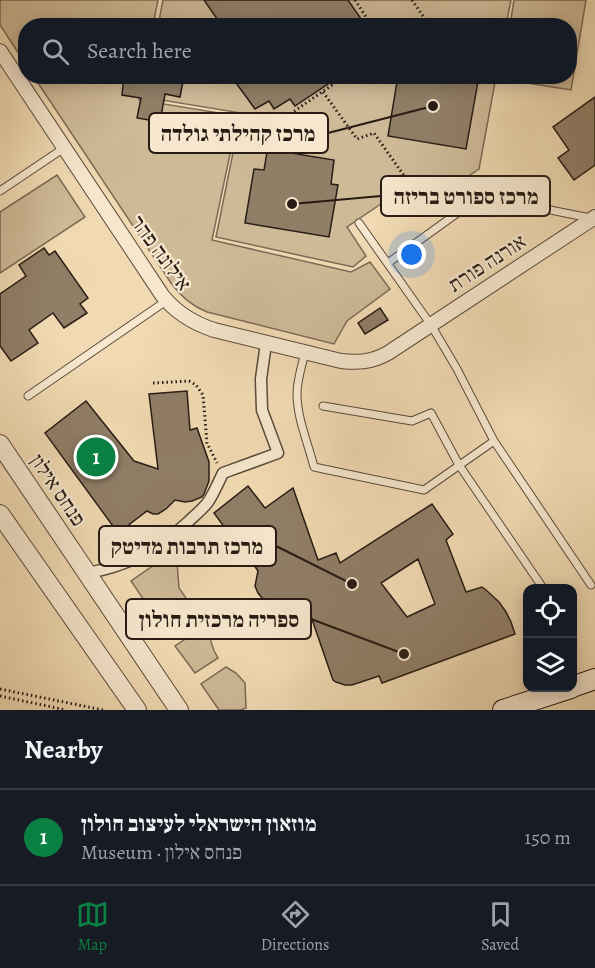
<!DOCTYPE html>
<meta charset="utf-8">
<style>
:root{--surface:#171b24;--page:#20242c;--text:#f1f3f6;--muted:#9ea1a6;--line:#363941;--accent:#0b8043}
body{margin:0;font-family:Alegreya,"Frank Ruhl Libre",serif;background:var(--page);color:var(--text)}
.controls{position:absolute;right:18px;bottom:18px;display:grid;overflow:hidden;border-radius:12px;box-shadow:0 3px 15px #0003}
.controls button{width:54px;height:54px;display:grid;place-items:center;padding:0;border:0;border-bottom:2px solid var(--line);background:var(--surface);color:var(--text);font:30px sans-serif}
.you{position:absolute;left:412px;top:255px;width:21px;height:21px;margin:-15px;border:4px solid #fff;border-radius:50%;background:#1a73e8;box-shadow:0 0 0 9px #1a73e833}
.badge{display:grid;place-items:center;width:39px;height:39px;border-radius:50%;background:var(--accent);color:#fff;font-size:20px;font-weight:700}
.pin{position:absolute;translate:-50% -50%;border:3px solid #fff;box-shadow:0 2px 6px #0006}
.list{margin:0;padding:0;list-style:none}
h2{display:flex;justify-content:space-between;align-items:center;height:78px;margin:0;padding:0 24px;font-size:26px}
h2 small{font-size:20px;font-weight:400;color:var(--muted)}
.list li{display:grid;grid-template-columns:39px 1fr auto;gap:18px;align-items:center;box-sizing:border-box;height:96px;padding:0 24px;border-top:2px solid var(--line)}
.list b{display:block;font-size:22px;white-space:nowrap}
.list p{margin:0;font-size:20px;white-space:nowrap;color:var(--muted)}
.list em{font-size:20px;font-style:normal;color:var(--muted)}
.icon{flex:none;width:33px;height:33px;fill:none;stroke:currentColor;stroke-width:2;stroke-linecap:round;stroke-linejoin:round}
.map{position:relative;flex:none;width:595px;height:710px;overflow:hidden}
.search{position:absolute;background:var(--surface);box-shadow:0 3px 15px #0003;left:18px;right:18px;top:18px;height:66px;display:flex;align-items:center;gap:15px;box-sizing:border-box;padding:0 21px;border-radius:24px;color:var(--muted);font-size:22px}
.sheet{height:174px;background:var(--surface)}
nav{display:flex;justify-content:space-around;align-items:center;box-sizing:border-box;height:84px;border-top:2px solid var(--line);background:var(--surface);font-size:16px;color:var(--muted)}
nav a{display:grid;justify-items:center;gap:3px}
nav .on{color:var(--accent)}
.map>svg:first-child{display:block}
</style>
<div class="map">
<svg width="595" height="710" viewBox="0 0 595 710">
<rect width="100%" height="100%" fill="#f1dab3"/>
<filter id="stains"><feTurbulence type="fractalNoise" baseFrequency=".00333" numOctaves="4"/><feColorMatrix values="0 0 0 0 .2 0 0 0 0 .09 0 0 0 0 .02 0 0 0 .5 -.17"/></filter>
<radialGradient id="worn" r=".72"><stop offset=".6" stop-color="#630" stop-opacity="0"/><stop offset="1" stop-color="#630" stop-opacity=".3"/></radialGradient>
<path fill="#cfba98" stroke="#7b6a56" stroke-width="1.5" d="M 0,0 L 158,0 L 153,25 L 26,26 L 25,63 L 0,25 Z
M 163,0 L 511,0 L 506,25 L 158,26 Z
M 514,0 L 586,0 L 571,90 L 501,79 L 501,76 L 570,76 L 570,26 L 510,25 Z
M 34,77 L 143,77 L 139,100 L 238,116 L 212,240 L 351,272 L 370,262 L 390,289 L 347,321 L 334,344 L 207,312 C 192,306 181,297 171,283 Z
M 147,77 L 496,77 L 479,169 L 419,209 L 403,189 L 347,227 L 366,256 L 353,267 L 216,237 L 241,113 L 143,97 Z
M 57,175 L 85,217 L 0,273 L 0,212 Z
M 173,552 L 177,562 L 179,588 L 197,614 L 167,634 L 131,581 Z
M 208,624 C 209,637 211,647 218,658 L 195,673 L 175,646 Z
M 226,667 L 236,673 L 245,683 L 246,708 L 241,710 L 219,710 L 201,684 Z"/>
<path fill="#907e67" stroke="#271b14" stroke-width="1.5" fill-rule="evenodd" d="M 204,0 L 348,0 L 366,26 L 222,26 Z
M 124,76 L 184,76 L 180,97 L 165,94 L 160,122 L 137,118 L 141,98 L 122,95 Z
M 231,76 L 340,76 L 295,106 L 290,99 L 274,109 L 269,101 L 255,109 Z
M 398,76 L 479,76 L 466,149 L 388,136 Z
M 595,97 L 595,165 L 574,180 L 558,158 L 569,150 L 553,127 Z
M 269,140 L 287,143 L 285,152 L 334,160 L 331,184 L 338,185 L 329,237 L 245,223 L 254,169 L 264,170 Z
M 44,248 L 49,255 L 55,251 L 88,298 L 80,304 L 87,313 L 64,328 L 53,313 L 29,330 L 38,343 L 11,361 L 0,346 L 0,294 L 26,276 L 19,265 Z
M 380,308 L 388,320 L 365,334 L 358,323 Z
M 187,391 L 190,430 L 197,428 L 209,462 L 209,481 L 204,494 L 202,497 L 192,501 L 185,502 L 175,500 L 166,509 L 158,514 L 153,514 L 147,511 L 118,533 L 45,433 L 86,401 L 134,461 L 158,469 L 149,394 Z
M 248,486 L 265,508 L 293,488 L 318,560 L 336,553 L 340,563 L 432,504 L 453,534 L 446,540 L 466,592 L 482,587 L 486,590 L 499,602 L 506,612 L 511,622 L 515,634 L 382,683 L 379,676 L 352,685 L 345,685 L 336,682 L 333,680 L 306,602 L 287,607 L 270,604 L 263,599 L 258,593 L 255,586 L 258,571 L 232,533 L 230,535 L 214,513 ZM 418,559 L 435,604 L 407,617 L 381,583 Z"/>
<g fill="none" stroke-linecap="round" stroke-linejoin="round">
<defs>
<path id="service" d="M 0,191 L 64,148
M 359,223 L 431,325 L 457,369 L 494,441 L 591,585
M 388,263 L 481,196 L 590,218
M 305,352 C 302,366 297,379 297,394 C 297,418 308,443 314,467 L 424,490 L 494,441
M 28,396 L 166,301
M 323,406 L 412,421 L 431,413 L 459,465 L 543,588"/>
<path id="pedestrian" d="M 87,573 C 126,567 160,548 188,522 C 195,515 203,509 208,502 C 214,493 218,483 223,473 L 278,453 L 262,410 L 261,379 L 266,343"/>
<path id="minor" d="M 0,51 L 162,295 C 175,312 193,323 214,330 L 341,361 C 358,363 372,362 388,353 L 595,217"/>
<path id="tertiary" d="M 0,444 L 179,710
M 0,514 L 137,710"/>
<path id="secondary" d="M 572,687 L 595,679
M 503,710 L 571,688"/>
</defs>
<use href="#service" stroke="#5a4b3c" stroke-width="9"/>
<use href="#pedestrian" stroke="#5a4b3c" stroke-width="13"/>
<use href="#minor" stroke="#5a4b3c" stroke-width="16"/>
<use href="#tertiary" stroke="#5a4b3c" stroke-width="20"/>
<use href="#secondary" stroke="#271b14" stroke-width="22"/>
<path stroke="#271b14" stroke-width="3" stroke-dasharray="1.5 3" stroke-linecap="butt" d="M 355,0 L 372,26
M 412,0 L 425,19 L 417,26
M 323,92 L 357,139 L 374,133 L 433,217
M 283,119 L 345,76
M 153,383 L 189,381 L 196,385 L 203,395 L 207,443 L 217,463
M 0,689 L 103,710
M 0,696 L 66,710"/>
<use href="#service" stroke="#f6e7ce" stroke-width="7"/>
<use href="#pedestrian" stroke="#f6e7ce" stroke-width="10"/>
<use href="#minor" stroke="#f6e7ce" stroke-width="14"/>
<use href="#tertiary" stroke="#f6e7ce" stroke-width="18"/>
<use href="#secondary" stroke="#f6e7ce" stroke-width="20"/>
</g>
<g text-anchor="middle" stroke-width="4.5" stroke-linejoin="round" paint-order="stroke">
<g font-size="21" fill="#271b14" stroke="#f6e7ce">
<text transform="translate(161 253) rotate(54)" y="7">אילונה פהר</text>
<text transform="translate(487 263) rotate(-33)" y="7">אורנה פורת</text>
<text transform="translate(58 490) rotate(56)" y="7">פנחס אילון</text>
</g>
</g>
<path fill="none" stroke="#271b14" stroke-width="2" d="M433 106L328 133M292 204L381 196M352 584L276 546M404 654L311 619"/>
<g fill="#271b14" stroke="#f6e7ce" stroke-width="2">
<circle cx="433" cy="106" r="6"/>
<circle cx="292" cy="204" r="6"/>
<circle cx="352" cy="584" r="6"/>
<circle cx="404" cy="654" r="6"/>
</g>
<g fill="#f6e7ce" stroke="#271b14" stroke-width="2">
<rect x="149" y="113" width="179" height="40" rx="6"/>
<rect x="381" y="176" width="169" height="40" rx="6"/>
<rect x="99" y="526" width="177" height="40" rx="6"/>
<rect x="126" y="599" width="185" height="40" rx="6"/>
</g>
<g font-size="22" text-anchor="middle" font-weight="bold" fill="#271b14">
<text x="238" y="141">מרכז קהילתי גולדה</text>
<text x="466" y="204">מרכז ספורט בריזה</text>
<text x="187" y="554">מרכז תרבות מדיטק</text>
<text x="219" y="627">ספריה מרכזית חולון</text>
</g>
<rect width="100%" height="100%" filter="url(#stains)"/>
<rect width="100%" height="100%" fill="url(#worn)"/>
</svg>
<div class="controls">
<button><svg class="icon" aria-label="locate" viewBox="0 0 24 24"><circle cx="12" cy="12" r="6"/><path d="M12 2v4M12 18v4M2 12h4M18 12h4"/></svg></button>
<button><svg class="icon" aria-label="layers" viewBox="0 0 24 24"><path d="M12 4l9 5-9 5-9-5zM3 14l9 5 9-5"/></svg></button>
</div>
<div class="you"></div>
<div class="pin badge" style="left:96px;top:457px">1</div>
<div class="search"><svg class="icon" aria-label="search" viewBox="0 0 24 24"><circle cx="10" cy="10" r="6"/><path d="M15 15l6 6"/></svg>Search here</div>
</div>
<section class="sheet">
<h2>Nearby<small></small></h2>
<ul class="list">
<li><span class="badge">1</span><div><b>מוזאון הישראלי לעיצוב חולון</b><p>Museum · פנחס אילון</p></div><em>150 m</em></li>
</ul>
</section>
<nav>
<a class="on"><svg class="icon" aria-label="map" viewBox="0 0 24 24"><path d="M3 6l6-2 6 2 6-2v14l-6 2-6-2-6 2zM9 4v14M15 6v14"/></svg>Map</a>
<a><svg class="icon" aria-label="directions" viewBox="0 0 24 24"><path d="M12 3l9 9-9 9-9-9zM9 14v-3h6M13 9l2 2-2 2"/></svg>Directions</a>
<a><svg class="icon" aria-label="saved" viewBox="0 0 24 24"><path d="M7 4h10v16l-5-4-5 4z"/></svg>Saved</a>
</nav>
